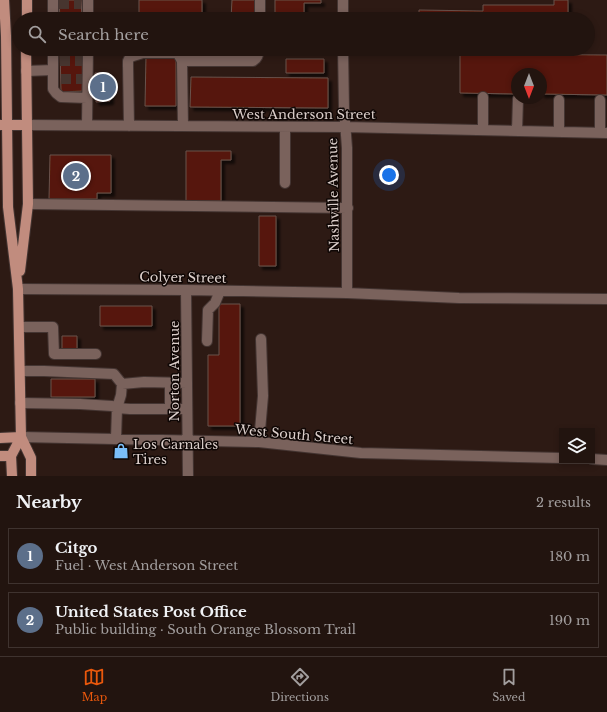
<!DOCTYPE html>
<meta charset="utf-8">
<style>
:root{--surface:#22140f;--page:#2a1d18;--text:#f1f3f6;--muted:#a29e9e;--line:#3f332f;--accent:#ea580c}
body{margin:0;font-family:"Libre Baskerville",serif;background:var(--page);color:var(--text)}
.controls{position:absolute;right:12px;bottom:12px;display:grid;overflow:hidden;border-radius:0px;box-shadow:0 2px 6px #0003}
.controls button{width:36px;height:36px;display:grid;place-items:center;padding:0;border:0;border-bottom:1px solid var(--line);background:var(--surface);color:var(--text);font:20px sans-serif}
.compass{position:absolute;left:511px;top:68px;width:36px;height:36px;border-radius:50%;background:var(--surface);box-shadow:0 2px 6px #0003;rotate:180deg}
.you{position:absolute;left:389px;top:175px;width:14px;height:14px;margin:-10px;border:3px solid #fff;border-radius:50%;background:#1a73e8;box-shadow:0 0 0 6px #1a73e833}
.badge{display:grid;place-items:center;width:26px;height:26px;border-radius:50%;background:var(--accent);color:#fff;font-size:13px;font-weight:700}
.pin{position:absolute;translate:-50% -50%;border:2px solid #fff;box-shadow:0 1px 4px #0006}
.list{margin:0;padding:0;list-style:none}
h2{display:flex;justify-content:space-between;align-items:center;height:52px;margin:0;padding:0 16px;font-size:17px}
h2 small{font-size:13px;font-weight:400;color:var(--muted)}
.list li{display:grid;grid-template-columns:26px 1fr auto;gap:12px;align-items:center;box-sizing:border-box;height:56px;margin:0 8px 8px;padding:0 8px;border:1px solid var(--line);border-radius:0px}
.list b{display:block;font-size:15px;white-space:nowrap}
.list p{margin:0;font-size:13px;white-space:nowrap;color:var(--muted)}
.list em{font-size:13px;font-style:normal;color:var(--muted)}
.icon{flex:none;width:22px;height:22px;fill:none;stroke:currentColor;stroke-width:2;stroke-linecap:round;stroke-linejoin:round}
.map{position:relative;flex:none;width:607px;height:476px;overflow:hidden}
.search{position:absolute;background:var(--surface);box-shadow:0 2px 6px #0003;left:12px;right:12px;top:12px;height:44px;display:flex;align-items:center;gap:10px;box-sizing:border-box;padding:0 14px;border-radius:22px;color:var(--muted);font-size:15px}
.sheet{height:180px;background:var(--surface)}
nav{display:flex;justify-content:space-around;align-items:center;box-sizing:border-box;height:56px;border-top:1px solid var(--line);background:var(--surface);font-size:11px;color:var(--muted)}
nav a{display:grid;justify-items:center;gap:2px}
nav .on{color:var(--accent)}
.map>svg:first-child{display:block}
</style>
<div class="map">
<svg width="607" height="476" viewBox="0 0 607 476">
<defs>
<filter id="shadow"><feDropShadow dx="3.5" dy="3.5" stdDeviation="1" flood-color="#0009"/></filter>
</defs>
<rect width="100%" height="100%" fill="#2d1a14"/>
<path fill="#571807" stroke="#69524c" filter="url(#shadow)" d="M 59,0 L 81,0 L 82,19 L 60,19 Z
M 139,0 L 202,0 L 202,18 L 139,18 Z
M 232,0 L 256,0 L 256,19 L 231,19 Z
M 275,0 L 321,0 L 321,3 L 304,3 L 304,19 L 275,19 Z
M 554,0 L 568,0 L 568,19 L 419,19 L 419,10 L 483,11 L 483,5 L 554,5 Z
M 60,49 L 82,49 L 83,91 L 61,92 Z
M 187,49 L 245,49 L 245,54 L 187,54 Z
M 460,54 L 607,55 L 607,95 L 541,94 L 541,74 L 517,74 L 517,94 L 460,93 Z
M 146,56 L 176,56 L 176,106 L 145,106 Z
M 286,59 L 324,59 L 324,73 L 286,73 Z
M 95,73 L 109,73 L 110,101 L 96,102 Z
M 191,77 L 328,78 L 328,108 L 190,107 Z
M 186,151 L 231,151 L 231,160 L 221,160 L 221,201 L 186,201 Z
M 50,155 L 111,155 L 111,193 L 97,193 L 97,199 L 49,199 Z
M 259,216 L 276,216 L 276,266 L 259,266 Z
M 219,304 L 240,304 L 240,426 L 208,426 L 208,355 L 219,355 Z
M 100,306 L 152,306 L 152,326 L 100,326 Z
M 62,336 L 77,336 L 77,350 L 62,350 Z
M 51,379 L 95,379 L 95,397 L 51,397 Z"/>
<g fill="none" stroke-linecap="round" stroke-linejoin="round">
<path stroke="#47352f" stroke-width="10" stroke-dasharray="10 5" stroke-linecap="butt" d="M 59,4 L 81,4
M 60,61 L 82,61
M 61,79 L 83,79"/>
<defs>
<path id="minor" d="M 53,0 L 53,19
M 343,0 L 343,19
M 88,19 L 88,0
M 260,19 L 260,0
M 53,49 L 53,89 L 56,93 L 61,97 L 87,98
M 343,49 L 344,109 L 347,148 L 347,293
M 26,71 L 53,70
M 26,125 L 345,127 L 607,133
M 87,125 L 88,49
M 129,126 L 128,65 L 128,61 L 130,57 L 143,53 L 175,53 L 178,54 L 182,61
M 183,126 L 182,61 L 253,61 C 258,58 258,55 259,49
M 483,130 L 483,97
M 517,131 L 518,99
M 559,132 L 559,100
M 600,133 L 600,100
M 285,183 L 285,127
M 28,204 L 348,208
M 18,289 L 186,290 L 347,293 L 459,298 L 607,299
M 186,290 L 188,476
M 19,327 L 53,327 L 54,354 L 96,354
M 207,341 L 208,310 L 215,303 L 220,291
M 20,371 L 44,371 L 114,374 L 122,384 L 121,395 L 117,408 L 116,439
M 170,383 L 170,409
M 122,384 L 144,382 L 187,383
M 20,403 L 80,404 L 112,406 L 117,408 L 130,409 L 187,409
M 21,437 L 259,442 L 361,453 L 562,458
M 259,442 L 263,396 L 261,339
M 592,459 L 607,460"/>
<path id="major" d="M 4,0 L 6,36 L 8,207 L 18,289 L 21,437 L 31,458 L 31,476
M 27,19 L 27,0
M 0,125 L 26,125
M 20,271 L 28,204 L 26,49
M 0,438 L 21,437
M 0,456 L 11,456
M 12,476 L 11,456 L 21,437"/>
</defs>
<use href="#minor" stroke="#443532" stroke-width="12"/>
<use href="#major" stroke="#443532" stroke-width="12"/>
<use href="#minor" stroke="#7a625c" stroke-width="10"/>
<use href="#major" stroke="#c18c7e" stroke-width="10"/>
</g>
<defs>
<symbol id="shop-bare" viewBox="-9 -9 18 18"><path d="M-5-2.5h2.3a2.7 3.5 0 0 1 5.4 0H5L5.5 6h-11ZM-1.5-2.5h3a1.5 2.3 0 0 0-3 0Z" fill="#7abef8" stroke="#0f0705" stroke-width="2.5" paint-order="stroke"/></symbol>
</defs>
<g fill-rule="evenodd">
<use href="#shop-bare" x="110" y="440" width="22" height="22"/>
</g>
<g text-anchor="middle" stroke-width="3" stroke-linejoin="round" paint-order="stroke">
<g font-size="13" fill="#dbceca" stroke="#0f0705">
<text x="304" y="119">West Anderson Street</text>
<text transform="translate(333 195) rotate(-91)" y="5">Nashville Avenue</text>
<text transform="translate(183 277) rotate(1)" y="5">Colyer Street</text>
<text transform="translate(174 371) rotate(-90)" y="5">Norton Avenue</text>
<text transform="translate(294 434) rotate(5)" y="5">West South Street</text>
</g>
<g font-size="13" fill="#dbceca" stroke="#0f0705" text-anchor="start">
<text x="133" y="449">Los Carnales<tspan x="133" dy="15">Tires</tspan></text>
</g>
</g>
</svg>
<div class="controls">
<button><svg class="icon" aria-label="layers" viewBox="0 0 24 24"><path d="M12 4l9 5-9 5-9-5zM3 14l9 5 9-5"/></svg></button>
</div>
<svg class="compass" viewBox="-18 -18 36 36"><path d="M0-13l5 13h-10z" fill="#e53935"/><path d="M0 13l5-13h-10z" fill="#a29e9e"/></svg>
<div class="you"></div>
<div class="pin badge" style="left:103px;top:87px;background:#5c6f8a">1</div>
<div class="pin badge" style="left:76px;top:176px;background:#5c6f8a">2</div>
<div class="search"><svg class="icon" aria-label="search" viewBox="0 0 24 24"><circle cx="10" cy="10" r="6"/><path d="M15 15l6 6"/></svg>Search here</div>
</div>
<section class="sheet">
<h2>Nearby<small>2 results</small></h2>
<ul class="list">
<li><span class="badge" style="background:#5c6f8a">1</span><div><b>Citgo</b><p>Fuel · West Anderson Street</p></div><em>180 m</em></li>
<li><span class="badge" style="background:#5c6f8a">2</span><div><b>United States Post Office</b><p>Public building · South Orange Blossom Trail</p></div><em>190 m</em></li>
</ul>
</section>
<nav>
<a class="on"><svg class="icon" aria-label="map" viewBox="0 0 24 24"><path d="M3 6l6-2 6 2 6-2v14l-6 2-6-2-6 2zM9 4v14M15 6v14"/></svg>Map</a>
<a><svg class="icon" aria-label="directions" viewBox="0 0 24 24"><path d="M12 3l9 9-9 9-9-9zM9 14v-3h6M13 9l2 2-2 2"/></svg>Directions</a>
<a><svg class="icon" aria-label="saved" viewBox="0 0 24 24"><path d="M7 4h10v16l-5-4-5 4z"/></svg>Saved</a>
</nav>
